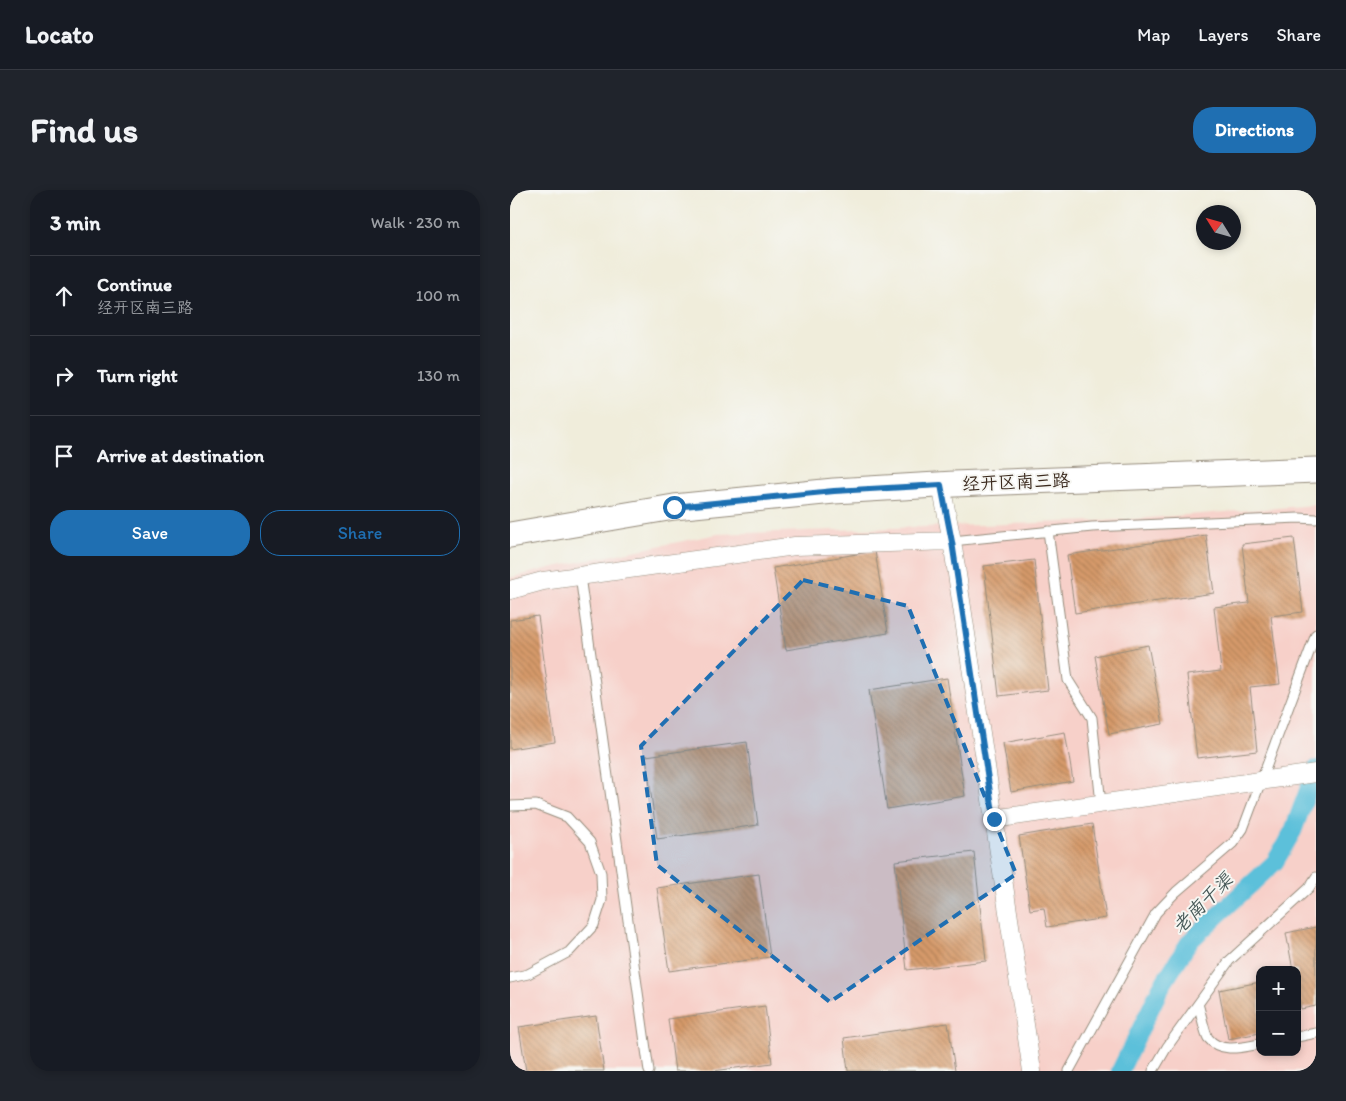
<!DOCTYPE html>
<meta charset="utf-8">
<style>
:root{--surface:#171b24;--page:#20242c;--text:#f1f3f6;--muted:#9ea1a6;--line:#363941;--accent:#1f6fb2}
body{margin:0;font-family:Itim,"LXGW WenKai TC",sans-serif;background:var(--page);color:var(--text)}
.controls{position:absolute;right:15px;bottom:15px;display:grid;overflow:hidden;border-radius:10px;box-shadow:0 2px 8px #0003}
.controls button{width:45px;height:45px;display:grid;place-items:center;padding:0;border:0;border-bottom:1px solid var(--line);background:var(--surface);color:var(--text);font:25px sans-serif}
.compass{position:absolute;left:686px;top:15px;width:45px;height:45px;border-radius:50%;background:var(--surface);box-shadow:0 2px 8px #0003;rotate:307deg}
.stop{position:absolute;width:15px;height:15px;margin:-11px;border:4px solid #1f6fb2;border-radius:50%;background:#fff}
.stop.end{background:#1f6fb2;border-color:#fff;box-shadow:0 1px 5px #0008}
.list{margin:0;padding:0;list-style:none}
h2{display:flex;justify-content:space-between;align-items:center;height:65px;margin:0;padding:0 20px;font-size:21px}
h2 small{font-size:16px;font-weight:400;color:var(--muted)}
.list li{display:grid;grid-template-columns:32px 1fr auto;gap:15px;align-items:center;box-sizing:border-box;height:80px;padding:0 20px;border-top:1px solid var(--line)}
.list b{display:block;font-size:19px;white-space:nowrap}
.list p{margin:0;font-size:16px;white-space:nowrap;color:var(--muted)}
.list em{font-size:16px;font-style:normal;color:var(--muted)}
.actions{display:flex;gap:10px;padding:15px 20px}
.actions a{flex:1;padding:11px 0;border:1px solid var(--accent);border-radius:20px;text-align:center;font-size:18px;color:var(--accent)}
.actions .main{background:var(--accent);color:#fff}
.icon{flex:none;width:28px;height:28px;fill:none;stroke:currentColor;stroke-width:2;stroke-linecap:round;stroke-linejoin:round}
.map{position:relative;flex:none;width:806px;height:881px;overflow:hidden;border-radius:20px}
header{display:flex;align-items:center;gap:30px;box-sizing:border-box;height:70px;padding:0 25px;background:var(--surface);border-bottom:1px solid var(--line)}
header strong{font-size:24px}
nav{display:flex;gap:28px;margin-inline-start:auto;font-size:18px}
.intro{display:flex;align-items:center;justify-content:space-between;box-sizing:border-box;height:120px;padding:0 30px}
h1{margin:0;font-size:35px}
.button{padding:12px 22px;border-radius:20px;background:var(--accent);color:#fff;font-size:18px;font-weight:700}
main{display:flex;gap:30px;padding:0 30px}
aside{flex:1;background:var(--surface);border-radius:20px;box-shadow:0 2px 8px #0003}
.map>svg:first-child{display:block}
</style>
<header>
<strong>Locato</strong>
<nav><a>Map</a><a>Layers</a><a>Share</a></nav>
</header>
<div class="intro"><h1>Find us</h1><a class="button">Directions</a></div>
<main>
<aside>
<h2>3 min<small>Walk · 230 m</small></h2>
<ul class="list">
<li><svg class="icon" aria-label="ahead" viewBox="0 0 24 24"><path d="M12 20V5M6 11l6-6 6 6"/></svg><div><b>Continue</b><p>经开区南三路</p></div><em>100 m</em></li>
<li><svg class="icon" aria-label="right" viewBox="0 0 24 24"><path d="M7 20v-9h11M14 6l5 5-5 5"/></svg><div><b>Turn right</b></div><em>130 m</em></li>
<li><svg class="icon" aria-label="arrive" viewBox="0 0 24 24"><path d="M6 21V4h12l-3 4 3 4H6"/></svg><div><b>Arrive at destination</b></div></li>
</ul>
<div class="actions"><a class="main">Save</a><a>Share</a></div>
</aside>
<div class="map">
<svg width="806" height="881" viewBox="0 0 806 881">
<defs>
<pattern id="building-back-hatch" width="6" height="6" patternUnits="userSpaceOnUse" patternTransform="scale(1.25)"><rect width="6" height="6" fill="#d69a6a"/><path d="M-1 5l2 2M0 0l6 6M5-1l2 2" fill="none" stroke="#af7e57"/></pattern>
</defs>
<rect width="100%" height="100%" fill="#f6f6f2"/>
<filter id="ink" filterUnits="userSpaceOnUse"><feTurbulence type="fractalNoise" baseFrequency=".02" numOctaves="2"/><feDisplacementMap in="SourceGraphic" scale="10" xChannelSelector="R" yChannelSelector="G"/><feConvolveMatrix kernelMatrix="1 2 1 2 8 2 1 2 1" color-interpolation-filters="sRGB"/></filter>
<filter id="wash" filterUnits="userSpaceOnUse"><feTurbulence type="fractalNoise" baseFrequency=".0096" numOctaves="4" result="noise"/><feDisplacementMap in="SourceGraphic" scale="20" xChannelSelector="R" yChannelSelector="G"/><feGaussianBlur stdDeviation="1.12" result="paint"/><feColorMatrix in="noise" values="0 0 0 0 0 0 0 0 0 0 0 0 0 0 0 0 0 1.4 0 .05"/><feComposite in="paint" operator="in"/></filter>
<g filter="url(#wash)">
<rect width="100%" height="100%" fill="#f0eddb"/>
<path fill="#f7d0c9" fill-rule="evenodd" d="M 806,315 L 806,881 L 0,881 L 0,388 L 44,377 L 208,344 L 614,330 ZM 750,780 L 787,780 L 787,862 L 750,862 Z"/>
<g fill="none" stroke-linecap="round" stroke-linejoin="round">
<path stroke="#5cc0da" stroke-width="18" d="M 610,881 L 651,797 L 680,751 L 765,672 L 783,641 L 806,579"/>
</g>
<g id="blocks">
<path fill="url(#building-back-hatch)" d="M 696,345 L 704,403 L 565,423 L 557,365 Z
M 784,348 L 793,422 L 761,426 L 770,494 L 740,497 L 747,561 L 687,568 L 677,485 L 711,481 L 704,417 L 739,413 L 732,354 Z
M 365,361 L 378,443 L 276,460 L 263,378 Z
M 524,370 L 538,500 L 489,506 L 474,376 Z
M 28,426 L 45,552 L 0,559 L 0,430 Z
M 638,455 L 653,534 L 599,544 L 585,466 Z
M 437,488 L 455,606 L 377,619 L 359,500 Z
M 555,542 L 563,591 L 501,602 L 493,553 Z
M 237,552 L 248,635 L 147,649 L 136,566 Z
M 582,634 L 596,728 L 537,737 L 534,718 L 520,720 L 509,646 Z
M 464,662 L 476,771 L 397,780 L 385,671 Z
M 249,684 L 260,767 L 159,781 L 147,698 Z
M 806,737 L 806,816 L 791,819 L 787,800 L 787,780 L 783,780 L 776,743 Z
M 750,792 L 750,843 L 718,849 L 709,800 Z
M 255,816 L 262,873 L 204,881 L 165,881 L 158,829 Z
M 86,826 L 94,881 L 16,881 L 9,837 Z
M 438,833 L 445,881 L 338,881 L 334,848 Z"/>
</g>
</g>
<g filter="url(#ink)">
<use href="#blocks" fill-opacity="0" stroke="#968c7c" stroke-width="1"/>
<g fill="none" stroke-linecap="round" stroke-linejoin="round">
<defs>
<path id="lane" d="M 538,341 L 558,490 L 582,528 L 591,614
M 442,351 L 582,337 L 789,328 L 806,329
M 70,386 L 139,881
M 0,616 L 26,615 L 57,627 L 80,652 L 91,683 L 92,710 L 84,735 L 59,762 L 18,784 L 0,788
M 688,814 C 691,822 694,841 698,848 C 711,864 733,857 750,854
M 787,847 L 806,843
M 559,881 L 646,723 L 666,702 L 723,653 L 733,639 L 806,444
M 643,881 L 657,857 L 719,771 L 799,698 L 806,687"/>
<path id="street" d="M 431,295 L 442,351
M 0,400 L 33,391 L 285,356 L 442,351 L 522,881
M 484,629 L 806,583"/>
<path id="secondary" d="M 0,345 L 164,317 L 324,301 L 444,294 L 806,280"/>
</defs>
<use href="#lane" stroke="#968c7c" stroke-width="11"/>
<use href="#street" stroke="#968c7c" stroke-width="19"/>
<use href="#secondary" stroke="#968c7c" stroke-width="27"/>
<use href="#lane" stroke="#fff" stroke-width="9"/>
<use href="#street" stroke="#fff" stroke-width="18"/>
<use href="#secondary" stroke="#fff" stroke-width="25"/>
</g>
</g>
<g fill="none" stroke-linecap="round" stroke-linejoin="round" filter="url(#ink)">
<path stroke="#1f6fb2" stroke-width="6" d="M 164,317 L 324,301 L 431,295 L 442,352 L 484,629"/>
</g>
<path fill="#1f6fb2" fill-opacity="0.2" stroke="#1f6fb2" stroke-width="4" stroke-dasharray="10 6" stroke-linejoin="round" d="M 293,390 L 398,416 L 506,684 L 320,812 L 147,675 L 131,556 Z"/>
<g text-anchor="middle" stroke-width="4" stroke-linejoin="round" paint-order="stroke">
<g font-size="18" fill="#3b2a1e" stroke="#f6f6f2">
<text transform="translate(506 292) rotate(-2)" y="6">经开区南三路</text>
</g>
<g font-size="19" font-style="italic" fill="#455756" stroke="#f6f6f2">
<text transform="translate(692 713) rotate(-45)" y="7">老南干渠</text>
</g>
</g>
</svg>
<div class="controls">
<button>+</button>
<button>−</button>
</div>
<svg class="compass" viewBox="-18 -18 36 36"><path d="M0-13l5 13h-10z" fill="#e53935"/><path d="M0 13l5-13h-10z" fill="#9ea1a6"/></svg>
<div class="stop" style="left:164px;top:317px"></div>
<div class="stop end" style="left:484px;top:629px"></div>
</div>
</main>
